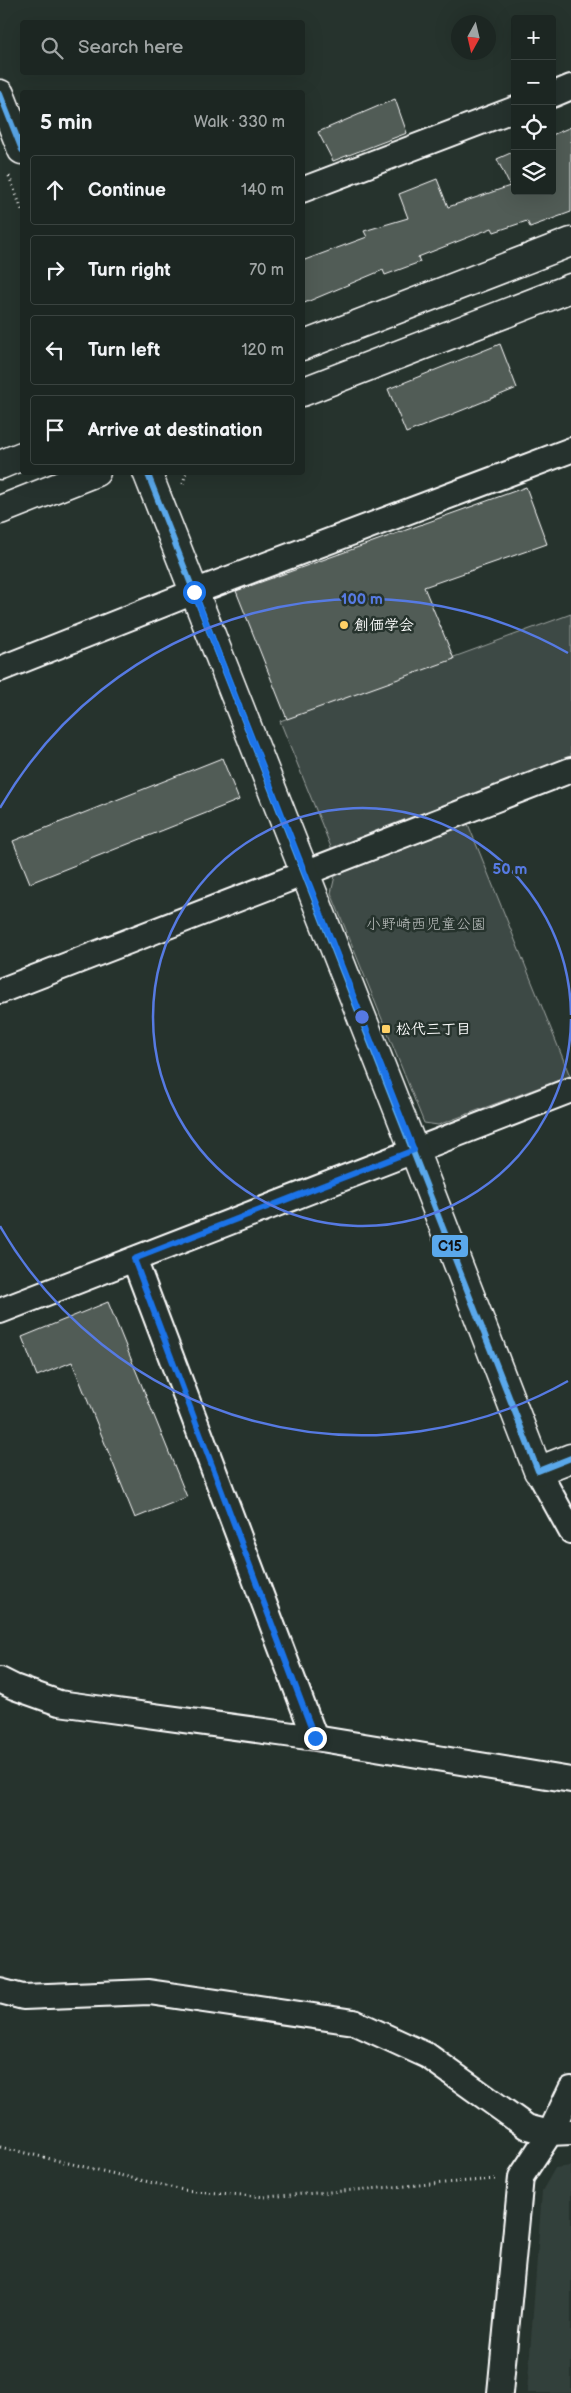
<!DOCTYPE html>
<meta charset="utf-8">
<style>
:root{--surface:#1c2622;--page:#252e2a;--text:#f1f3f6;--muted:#a0a5a5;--line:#3a4340}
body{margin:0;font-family:"Balsamiq Sans","Klee One",sans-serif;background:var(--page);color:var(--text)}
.controls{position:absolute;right:15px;top:15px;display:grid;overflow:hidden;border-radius:5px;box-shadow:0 5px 20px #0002}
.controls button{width:45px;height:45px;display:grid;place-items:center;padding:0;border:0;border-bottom:1px solid var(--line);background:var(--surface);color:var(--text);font:25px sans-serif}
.compass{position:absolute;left:451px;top:15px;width:45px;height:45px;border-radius:50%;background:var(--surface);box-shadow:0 5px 20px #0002;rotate:188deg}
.stop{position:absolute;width:15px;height:15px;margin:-11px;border:4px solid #1a73e8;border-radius:50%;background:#fff}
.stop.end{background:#1a73e8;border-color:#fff;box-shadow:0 1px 5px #0008}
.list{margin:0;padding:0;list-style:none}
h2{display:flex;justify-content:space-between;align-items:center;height:65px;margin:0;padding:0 20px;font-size:21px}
h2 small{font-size:16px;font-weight:400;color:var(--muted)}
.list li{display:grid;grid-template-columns:32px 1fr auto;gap:15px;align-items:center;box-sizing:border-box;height:70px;margin:0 10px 10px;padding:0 10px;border:1px solid var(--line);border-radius:5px}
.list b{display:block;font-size:19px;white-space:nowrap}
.list em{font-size:16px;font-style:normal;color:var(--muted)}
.icon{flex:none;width:28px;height:28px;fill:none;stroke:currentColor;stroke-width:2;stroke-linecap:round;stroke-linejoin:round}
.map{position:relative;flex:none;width:571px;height:2393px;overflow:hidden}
.search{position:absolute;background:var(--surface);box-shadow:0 5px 20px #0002;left:20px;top:20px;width:285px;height:55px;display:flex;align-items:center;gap:12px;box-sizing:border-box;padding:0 18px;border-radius:5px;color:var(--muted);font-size:19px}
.panel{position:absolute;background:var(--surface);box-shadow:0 5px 20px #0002;left:20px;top:90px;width:285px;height:385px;border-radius:5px}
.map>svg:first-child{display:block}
</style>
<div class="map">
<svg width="571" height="2393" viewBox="0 0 571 2393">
<rect width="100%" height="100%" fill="#26332d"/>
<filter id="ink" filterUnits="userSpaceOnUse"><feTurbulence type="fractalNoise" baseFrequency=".02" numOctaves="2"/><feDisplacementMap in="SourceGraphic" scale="10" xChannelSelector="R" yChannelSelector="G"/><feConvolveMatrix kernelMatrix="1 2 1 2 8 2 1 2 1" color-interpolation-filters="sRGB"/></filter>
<g filter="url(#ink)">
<path fill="#333f3a" d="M 571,2166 L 571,2393 L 527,2393 L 542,2191 L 555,2168 Z"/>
<path fill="#3e4944" stroke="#9ea4a2" d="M 571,614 L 571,761 L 333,852 L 280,721 Z
M 468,824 L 570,1076 L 438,1125 L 424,1123 L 331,893 L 335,876 Z"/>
<path fill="#515c57" stroke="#fff" d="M 395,99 L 407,133 L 333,161 L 318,132 Z
M 571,127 L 571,212 L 530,227 L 527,221 L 494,232 L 492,228 L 418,257 L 420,262 L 385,275 L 383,270 L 302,304 L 302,261 L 367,237 L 364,231 L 408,218 L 399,194 L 437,179 L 448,207 L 510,186 L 497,159 L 515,151 L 515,191 L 552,191 L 552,135 Z
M 500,344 L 517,388 L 406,433 L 388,389 Z
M 526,487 L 547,544 L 424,587 L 454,659 L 287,719 L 236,591 Z
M 222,758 L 239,800 L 30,883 L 13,841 Z
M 108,1302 L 187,1497 L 135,1518 L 72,1362 L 37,1376 L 22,1337 Z"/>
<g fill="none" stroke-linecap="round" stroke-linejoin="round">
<defs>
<path id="street" d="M 552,95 L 571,87
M 302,190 L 515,109
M 0,669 L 194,592 L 571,450
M 0,991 L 571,770
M 134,1259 L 315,1738
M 0,1311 L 571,1090
M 538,1471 L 571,1531
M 0,1680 L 14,1687 L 59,1703 L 315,1738 L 571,1780
M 0,1991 L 23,1997 L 149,1992 L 354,2022 L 428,2056 L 527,2127 L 550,2133 L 571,2132
M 500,2393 L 521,2177 L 550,2133 L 571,2089"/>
<path id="secondary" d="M 0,94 L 22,150
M 302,346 L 571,242
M 302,392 L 571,288
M 0,465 L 22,456
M 147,472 L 414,1150 L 538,1471 L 571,1458
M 0,510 L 96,472"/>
</defs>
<use href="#street" stroke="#fff" stroke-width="28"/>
<use href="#secondary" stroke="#fff" stroke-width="31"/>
<path stroke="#fff" stroke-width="3" stroke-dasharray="1 4" stroke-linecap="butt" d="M 9,176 L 22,210
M 183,484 L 186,472
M 0,2147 L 183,2190 L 266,2197 L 495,2179"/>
<use href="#street" stroke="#26332d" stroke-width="24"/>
<use href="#secondary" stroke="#26332d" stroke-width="28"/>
<defs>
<path id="bus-1" d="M 0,94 L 22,150
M 147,472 L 538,1471 L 571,1458"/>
</defs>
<use href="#bus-1" stroke="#26332d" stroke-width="10"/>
<use href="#bus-1" stroke="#5aa8eb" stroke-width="6"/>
</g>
</g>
<g fill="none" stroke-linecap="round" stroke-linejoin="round" filter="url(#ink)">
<path stroke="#1a73e8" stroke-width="6" d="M 194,592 L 414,1150 L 134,1259 L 315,1738"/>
</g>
<g fill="none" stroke="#567ae2" stroke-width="2.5">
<path d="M571 1019A209 209 0 1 1 571 1015"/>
<path d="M568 1381A418 418 0 0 1 0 1226M0 808A418 418 0 0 1 568 653"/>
</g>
<g fill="#ffd166" stroke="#26332d" stroke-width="2">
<circle cx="344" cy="625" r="5"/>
<rect x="381" y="1024" width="10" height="10" rx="2.5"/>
</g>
<g text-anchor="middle" stroke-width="5" stroke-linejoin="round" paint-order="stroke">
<g font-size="15" font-weight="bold" fill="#fff" stroke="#26332d" text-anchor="start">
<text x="354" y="630">創価学会</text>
<text x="396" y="1034">松代三丁目</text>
</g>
<g font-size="15" fill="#bbbfbe" stroke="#26332d">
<text x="426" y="929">小野崎西児童公園</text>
</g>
</g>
<circle cx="362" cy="1017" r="8" fill="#567ae2" stroke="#26332d" stroke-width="2.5"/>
<g font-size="15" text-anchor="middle" font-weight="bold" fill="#567ae2" stroke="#26332d" stroke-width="5" stroke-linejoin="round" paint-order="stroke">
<text x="362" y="604">100 m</text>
<text x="510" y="874">50 m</text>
</g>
<rect stroke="#26332d" stroke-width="2" x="431" y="1234" width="38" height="24" rx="5" fill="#5aa8eb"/>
<g font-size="14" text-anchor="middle" font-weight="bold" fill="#111">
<text x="450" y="1251">C15</text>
</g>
</svg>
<div class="controls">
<button>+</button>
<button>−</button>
<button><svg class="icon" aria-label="locate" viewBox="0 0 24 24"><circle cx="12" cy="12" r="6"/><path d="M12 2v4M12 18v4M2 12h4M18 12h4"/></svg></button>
<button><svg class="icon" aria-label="layers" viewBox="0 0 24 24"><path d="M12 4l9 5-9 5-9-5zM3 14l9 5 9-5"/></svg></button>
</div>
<svg class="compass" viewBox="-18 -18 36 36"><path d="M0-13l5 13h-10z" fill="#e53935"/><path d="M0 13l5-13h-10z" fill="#a0a5a5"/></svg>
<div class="stop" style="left:194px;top:592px"></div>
<div class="stop end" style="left:315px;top:1738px"></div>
<div class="search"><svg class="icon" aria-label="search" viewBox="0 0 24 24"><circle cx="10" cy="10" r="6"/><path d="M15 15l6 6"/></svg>Search here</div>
<section class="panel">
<h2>5 min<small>Walk · 330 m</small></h2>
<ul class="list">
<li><svg class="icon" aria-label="ahead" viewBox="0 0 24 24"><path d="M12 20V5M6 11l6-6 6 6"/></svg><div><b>Continue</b></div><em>140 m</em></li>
<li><svg class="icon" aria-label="right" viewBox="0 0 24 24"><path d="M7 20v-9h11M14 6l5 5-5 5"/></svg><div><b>Turn right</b></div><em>70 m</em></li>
<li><svg class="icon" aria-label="left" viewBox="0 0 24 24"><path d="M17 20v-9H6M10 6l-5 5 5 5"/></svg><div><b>Turn left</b></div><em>120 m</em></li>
<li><svg class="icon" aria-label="arrive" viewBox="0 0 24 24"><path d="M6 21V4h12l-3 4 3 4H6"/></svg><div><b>Arrive at destination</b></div></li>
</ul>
</section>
</div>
